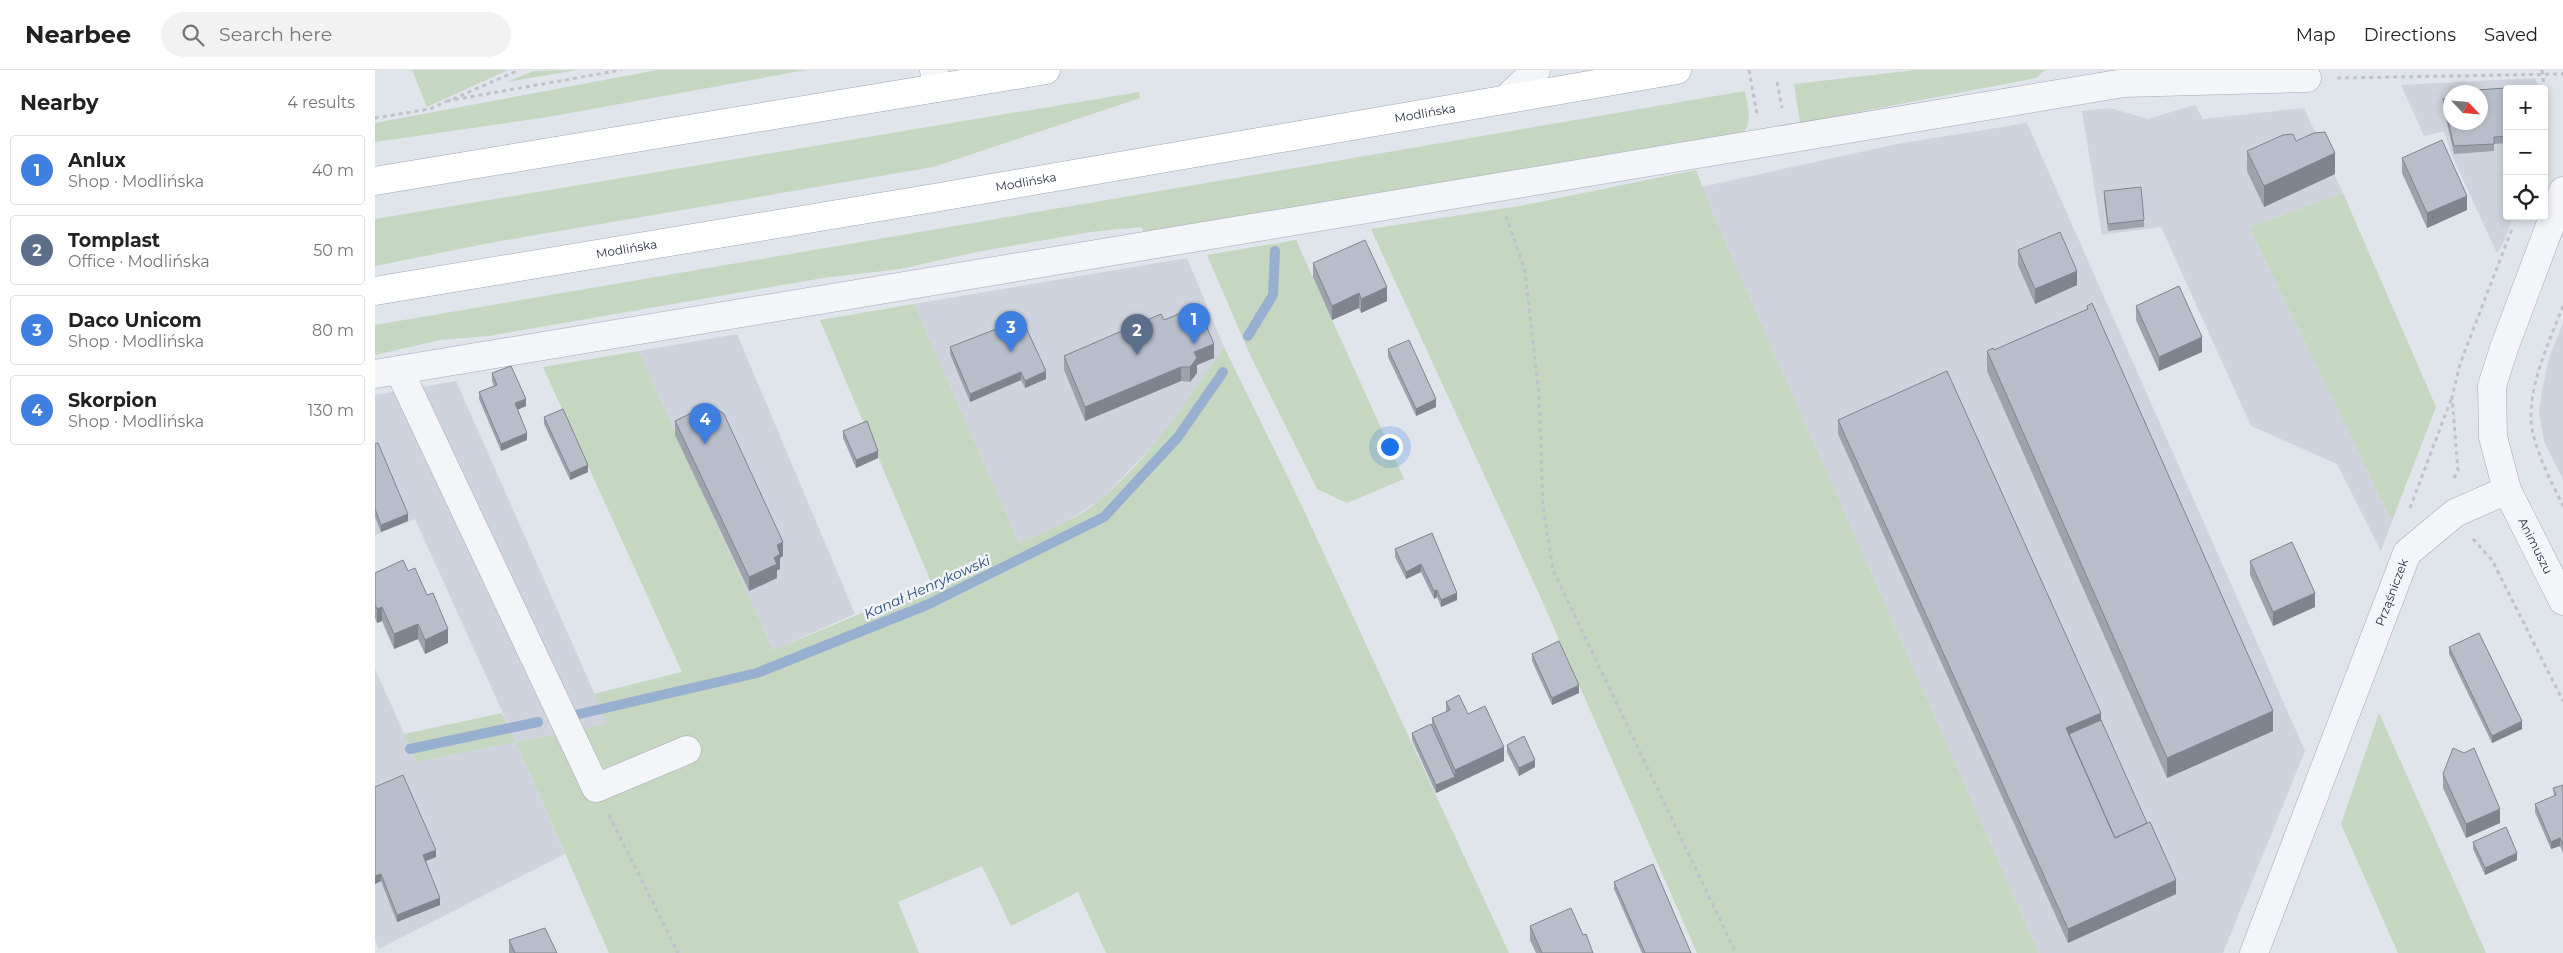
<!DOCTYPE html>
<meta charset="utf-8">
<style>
:root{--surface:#fff;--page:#f2f2f2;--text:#222;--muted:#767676;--line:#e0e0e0;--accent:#dd394a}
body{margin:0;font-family:Montserrat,sans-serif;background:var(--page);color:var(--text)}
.controls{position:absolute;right:15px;top:15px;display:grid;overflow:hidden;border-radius:5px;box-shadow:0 2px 8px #0003}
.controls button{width:45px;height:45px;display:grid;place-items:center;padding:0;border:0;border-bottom:1px solid var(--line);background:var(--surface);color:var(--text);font:25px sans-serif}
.compass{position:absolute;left:2068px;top:15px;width:45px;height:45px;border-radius:50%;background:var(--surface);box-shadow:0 2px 8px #0003;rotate:116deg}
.you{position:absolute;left:1014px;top:376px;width:18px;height:18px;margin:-12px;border:4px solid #fff;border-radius:50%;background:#1a73e8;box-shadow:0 0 0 8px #1a73e833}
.badge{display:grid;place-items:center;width:32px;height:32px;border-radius:50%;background:var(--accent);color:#fff;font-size:16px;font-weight:700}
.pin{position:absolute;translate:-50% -41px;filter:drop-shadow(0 1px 2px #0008)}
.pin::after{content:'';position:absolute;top:26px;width:18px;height:15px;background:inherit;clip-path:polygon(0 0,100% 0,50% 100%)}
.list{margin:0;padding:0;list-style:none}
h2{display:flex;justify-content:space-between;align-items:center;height:65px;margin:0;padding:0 20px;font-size:21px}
h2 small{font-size:16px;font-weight:400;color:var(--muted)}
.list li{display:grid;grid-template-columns:32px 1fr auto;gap:15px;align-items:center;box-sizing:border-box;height:70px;margin:0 10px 10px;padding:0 10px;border:1px solid var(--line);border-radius:5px}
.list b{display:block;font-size:19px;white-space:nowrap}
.list p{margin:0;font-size:16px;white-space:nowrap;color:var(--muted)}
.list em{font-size:16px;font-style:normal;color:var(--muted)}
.icon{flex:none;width:28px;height:28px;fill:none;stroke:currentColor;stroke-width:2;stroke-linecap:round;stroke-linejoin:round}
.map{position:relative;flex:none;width:2188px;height:883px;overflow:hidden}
header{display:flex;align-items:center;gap:30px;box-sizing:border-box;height:70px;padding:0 25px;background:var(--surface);border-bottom:1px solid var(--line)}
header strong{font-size:24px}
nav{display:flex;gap:28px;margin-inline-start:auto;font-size:18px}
.search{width:350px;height:45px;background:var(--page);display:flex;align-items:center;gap:12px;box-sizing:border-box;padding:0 18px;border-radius:28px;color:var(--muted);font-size:19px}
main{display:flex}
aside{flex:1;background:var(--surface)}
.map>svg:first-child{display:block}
</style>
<header>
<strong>Nearbee</strong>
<div class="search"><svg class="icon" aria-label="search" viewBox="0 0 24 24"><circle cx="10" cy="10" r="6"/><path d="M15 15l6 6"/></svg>Search here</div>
<nav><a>Map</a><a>Directions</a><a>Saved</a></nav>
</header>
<main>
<aside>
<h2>Nearby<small>4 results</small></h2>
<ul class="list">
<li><span class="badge" style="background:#3f7fe0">1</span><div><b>Anlux</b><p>Shop · Modlińska</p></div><em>40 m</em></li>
<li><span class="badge" style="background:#5c6f8a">2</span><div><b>Tomplast</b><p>Office · Modlińska</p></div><em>50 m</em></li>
<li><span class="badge" style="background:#3f7fe0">3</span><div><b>Daco Unicom</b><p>Shop · Modlińska</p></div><em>80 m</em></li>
<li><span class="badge" style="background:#3f7fe0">4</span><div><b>Skorpion</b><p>Shop · Modlińska</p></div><em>130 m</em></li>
</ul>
</aside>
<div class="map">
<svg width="2188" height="883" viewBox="0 0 2188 883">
<rect width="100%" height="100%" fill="#e0e4eb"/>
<path fill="#ced3dd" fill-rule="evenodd" d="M 2160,8 L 2164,19 L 2132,19 L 2132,146 L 2138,146 L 2129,172 L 2122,183 L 2077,86 L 2069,61 L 2049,66 L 2026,15 ZM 2076,22 L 2106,22 L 2106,52 L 2076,52 Z
M 1820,35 L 1828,49 L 1929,38 L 1968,123 L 1874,157 L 2017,451 L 2006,481 L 1962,394 L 1876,356 L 1786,157 L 1727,165 L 1707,41 L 1735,38 L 1773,49 Z
M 1652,53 L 1930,681 L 1848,883 L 1664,883 L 1326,117 L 1522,74 Z
M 812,188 L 849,277 L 792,361 L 727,429 L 689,453 L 644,473 L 539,234 Z
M 2188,253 L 2188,410 L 2169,371 L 2164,343 L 2167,320 L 2174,288 Z
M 362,264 L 480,544 L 398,580 L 264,281 Z
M 81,311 L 233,654 L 141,672 L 190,784 L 4,879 L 0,869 L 0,599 L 42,692 L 141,672 L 40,449 L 0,465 L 0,325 Z"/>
<path fill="#c5d6c1" d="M 37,0 L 133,0 L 52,37 Z
M 201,0 L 202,0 L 132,12 L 159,1 Z
M 283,0 L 431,0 L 173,47 L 0,72 L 0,53 Z
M 1541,0 L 1670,0 L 1661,8 L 1425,53 L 1419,14 Z
M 1370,21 C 1372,36 1379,52 1367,64 L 769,166 L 767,157 L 715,162 L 602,182 L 525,199 L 448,208 L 113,266 L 65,270 L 0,285 L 0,255 Z
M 764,22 L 765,28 L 558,97 L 114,173 L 0,196 L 0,149 Z
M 1321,100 L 1338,144 L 1664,883 L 1322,883 L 1165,526 L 996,159 L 1150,135 Z
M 1968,123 L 2061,337 L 2017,451 L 1874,157 Z
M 921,170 L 1029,409 L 972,433 L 942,419 L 876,287 L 832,185 Z
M 539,234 L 644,473 C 672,460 704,449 727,428 C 777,386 812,330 849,277 L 924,430 L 1134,883 L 731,883 L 703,822 L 636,856 L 607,796 L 523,832 L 544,883 L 234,883 L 141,672 L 42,692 L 29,664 L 127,643 L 141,672 L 232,654 L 219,624 L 307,602 L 168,297 L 264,281 L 398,580 L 557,514 L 445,250 Z
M 2004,643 L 2111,883 L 2023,883 L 1966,754 Z"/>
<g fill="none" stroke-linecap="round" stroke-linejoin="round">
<path stroke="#98b0cf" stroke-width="10" d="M 873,266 L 898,225 L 900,181
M 200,645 L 382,603 L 554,534 L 729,447 L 803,367 L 848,302
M 35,679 L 163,652"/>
<defs>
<g id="minor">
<path d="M 559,0 L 562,18"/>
<path d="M 1132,28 L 1161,0"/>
<path id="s1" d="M 2188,121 L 2129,278 L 2117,316 L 2118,367 L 2132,420 L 2188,531"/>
<path d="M 24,300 L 221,718 L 312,680"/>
<path d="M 0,304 L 1749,13 L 1932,8"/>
<path id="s2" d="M 1879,883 L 2032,483 L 2080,443 L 2132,420"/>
</g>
<g id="major">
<path d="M 0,111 L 671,0"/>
<path id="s3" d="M 0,221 L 559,128 L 1302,0"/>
</g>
</defs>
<use href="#minor" stroke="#a5aab6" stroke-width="29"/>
<use href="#major" stroke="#9ea7b8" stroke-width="29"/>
<path stroke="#bfc2ca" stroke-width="3" stroke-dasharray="4 4" stroke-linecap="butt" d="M 1374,0 L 1382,44
M 2167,0 L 2172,38 L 2169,75
M 1962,8 L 2188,4
M 1402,12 L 1407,38
M 78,29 L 144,0
M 72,31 L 246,0
M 0,48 L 55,39 L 72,31
M 1131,146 L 1150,201 L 1164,325 L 1168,436 L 1178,500 L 1361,883
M 2188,236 C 2174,273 2155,310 2156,350 C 2158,378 2176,411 2188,436
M 2079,408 L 2083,401 L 2077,327 L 2085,294 L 2138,156
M 2035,438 L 2077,327
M 2098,469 L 2117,490 L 2188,631
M 234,745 L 303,883"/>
<use href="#minor" stroke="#f4f5f9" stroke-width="28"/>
<use href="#major" stroke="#fff" stroke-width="28"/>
</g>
<path fill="#9da3ad" d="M 2132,19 L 2132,73 L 2119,74 L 2119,81 L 2079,84 L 2068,36 L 2068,29 L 2076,52 Z
M 1921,71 L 1960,104 L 1889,137 L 1872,101 L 1872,81 Z
M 2027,88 L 2092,140 L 2052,158 L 2027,103 Z
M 1729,121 L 1769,150 L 1769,157 L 1733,161 L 1729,128 Z
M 1643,180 L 1702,215 L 1660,234 L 1643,195 Z
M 938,193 L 1012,231 L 986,243 L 984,238 L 957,250 L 938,207 Z
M 1712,236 L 1898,661 L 1792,708 L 1612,301 L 1612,281 L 1619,280 L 1712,239 Z
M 1761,236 L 1827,282 L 1784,301 L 1761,250 Z
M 789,250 L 839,288 L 822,295 L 822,303 L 815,312 L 806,311 L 710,351 L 689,300 L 689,286 Z
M 575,277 L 671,309 L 650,318 L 646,310 L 595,332 L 575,284 Z
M 1013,279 L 1061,337 L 1041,346 L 1013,287 Z
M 117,303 L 151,336 L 142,340 L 152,370 L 126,381 L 104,329 L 104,322 L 119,316 L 117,311 Z
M 169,347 L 213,402 L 195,410 L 169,354 Z
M 1463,350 L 1726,650 L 1801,824 L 1693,873 L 1463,364 Z
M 300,351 L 408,486 L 405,488 L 405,499 L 402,500 L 402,508 L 374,521 L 300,365 Z
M 468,361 L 503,388 L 481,398 L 468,368 Z
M 0,374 L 33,451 L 6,462 L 0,447 Z
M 1057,463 L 1082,530 L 1066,537 L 1062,527 L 1059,529 L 1046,502 L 1031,509 L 1020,487 L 1020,479 Z
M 1875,491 L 1940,537 L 1898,556 L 1875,505 Z
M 33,501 L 73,573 L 50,584 L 43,569 L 19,579 L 7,551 L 2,553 L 0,548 L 0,503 Z
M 2074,577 L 2147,659 L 2117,673 L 2074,584 Z
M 1157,584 L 1204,623 L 1177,635 L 1157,591 Z
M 1071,632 L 1093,644 L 1129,691 L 1061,723 L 1037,670 L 1037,663 L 1057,656 L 1057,648 L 1071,642 Z
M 1132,675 L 1160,697 L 1144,706 L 1132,682 Z
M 2068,704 L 2125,753 L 2091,768 L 2068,718 Z
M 2188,716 L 2188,783 L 2185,776 L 2176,779 L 2160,742 L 2160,734 L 2179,726 L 2178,718 Z
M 0,717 L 61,787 L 51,791 L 65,835 L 22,852 L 6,811 L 0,814 Z
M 2098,772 L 2142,790 L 2110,805 L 2098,779 Z
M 1239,812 L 1316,883 L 1267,883 L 1239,819 Z
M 1155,856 L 1208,865 L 1218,883 L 1161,883 L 1155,870 Z
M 134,870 L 182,883 L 134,883 Z"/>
<path fill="#80848d" d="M 1960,83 L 1960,104 L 1889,137 L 1889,116 Z
M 2092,126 L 2092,140 L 2052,158 L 2052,143 Z
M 1702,201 L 1702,215 L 1660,234 L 1660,219 Z
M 1012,217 L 1012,231 L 986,243 L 986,229 Z
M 984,223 L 984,238 L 957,250 L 957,236 Z
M 1827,267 L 1827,282 L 1784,301 L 1784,287 Z
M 839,274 L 839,288 L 822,295 L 822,303 L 815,312 L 815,297 L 819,282 Z
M 806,297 L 806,311 L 710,351 L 710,337 Z
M 671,301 L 671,309 L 650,318 L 650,311 Z
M 646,302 L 646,310 L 595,332 L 595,324 Z
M 151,329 L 151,336 L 140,341 L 140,333 Z
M 1061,329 L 1061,337 L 1041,346 L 1041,339 Z
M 152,363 L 152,370 L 126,381 L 126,374 Z
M 503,381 L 503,388 L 481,398 L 481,390 Z
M 213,395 L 213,402 L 195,410 L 195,403 Z
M 33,444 L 33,451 L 6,462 L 6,455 Z
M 408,472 L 408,486 L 405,488 L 405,499 L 402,500 L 402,508 L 374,521 L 374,507 L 399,488 L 402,475 Z
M 1046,494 L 1046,502 L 1031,509 L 1031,502 Z
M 1062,520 L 1062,527 L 1059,529 L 1059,521 Z
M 1082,523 L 1082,530 L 1066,537 L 1066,530 Z
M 1940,523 L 1940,537 L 1898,556 L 1898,542 Z
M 7,537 L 7,551 L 2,553 L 2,539 Z
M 43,554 L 43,569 L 19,579 L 19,564 Z
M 73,559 L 73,573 L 50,584 L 50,570 Z
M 1204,615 L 1204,623 L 1177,635 L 1177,628 Z
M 1898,641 L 1898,661 L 1792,708 L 1792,688 Z
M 1726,643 L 1726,657 L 1694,672 L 1691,658 Z
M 2147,651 L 2147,659 L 2117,673 L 2117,666 Z
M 1129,677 L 1129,691 L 1061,723 L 1061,715 L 1080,707 L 1080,700 Z
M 1160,690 L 1160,697 L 1144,706 L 1144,698 Z
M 2125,739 L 2125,753 L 2091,768 L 2091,754 Z
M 2185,768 L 2185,776 L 2176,779 L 2176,772 Z
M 61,780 L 61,787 L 48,792 L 48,785 Z
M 2142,783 L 2142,790 L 2110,805 L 2110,798 Z
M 6,804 L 6,811 L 0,814 L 0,806 Z
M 1801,810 L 1801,824 L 1693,873 L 1693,859 Z
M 65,828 L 65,835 L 22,852 L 22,845 Z"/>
<path fill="#b7bdc9" stroke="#80848d" d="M 2161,16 L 2162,19 L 2132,19 L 2132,66 L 2119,67 L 2119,74 L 2079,76 L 2068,29 L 2076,28 L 2076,52 L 2106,52 L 2106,22 L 2102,22 L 2101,20 Z
M 1950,62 L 1960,83 L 1889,116 L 1872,81 L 1908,65 L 1918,64 L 1921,71 L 1939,63 Z
M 2067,70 L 2092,126 L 2052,143 L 2027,88 Z
M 1766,117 L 1769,150 L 1733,154 L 1729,121 Z
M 1685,162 L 1702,201 L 1660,219 L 1643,180 Z
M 990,170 L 1012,217 L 986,229 L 984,223 L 957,236 L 938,193 Z
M 1804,216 L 1827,267 L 1784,287 L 1761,236 Z
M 1717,233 L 1898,641 L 1792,688 L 1612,281 L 1618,278 L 1619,280 L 1713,239 L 1712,236 Z
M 823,236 L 839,274 L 819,282 L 822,288 L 815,297 L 806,297 L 710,337 L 689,286 L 786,244 L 789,250 Z
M 647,249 L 671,301 L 650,311 L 646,302 L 595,324 L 575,277 Z
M 1034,270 L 1061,329 L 1041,339 L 1013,279 Z
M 136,296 L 151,329 L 140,333 L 152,363 L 126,374 L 104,322 L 122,315 L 117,303 Z
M 1572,301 L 1726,643 L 1691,658 L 1740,768 L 1775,752 L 1801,810 L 1693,859 L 1463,350 Z
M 331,336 L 342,339 L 349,344 L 408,472 L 402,475 L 405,484 L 399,488 L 402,494 L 374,507 L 300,351 Z
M 188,339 L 213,395 L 195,403 L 169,347 Z
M 492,351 L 503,381 L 481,390 L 468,361 Z
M 3,373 L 33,444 L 6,455 L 0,439 L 0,374 Z
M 1057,463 L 1082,523 L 1066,530 L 1062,520 L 1059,521 L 1046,494 L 1031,502 L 1020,479 Z
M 1917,472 L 1940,523 L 1898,542 L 1875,491 Z
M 28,490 L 33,501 L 40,498 L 52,525 L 58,523 L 73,559 L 50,570 L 43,554 L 19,564 L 7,537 L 2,539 L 0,534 L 0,503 Z
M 2104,563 L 2147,651 L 2117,666 L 2074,577 Z
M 1184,571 L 1204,615 L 1177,628 L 1157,584 Z
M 1084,625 L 1093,644 L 1110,636 L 1129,677 L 1080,700 L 1057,648 L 1075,640 L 1071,632 Z
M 1726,650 L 1772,753 L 1740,768 L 1694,664 Z
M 1056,654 L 1080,707 L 1061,715 L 1037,663 Z
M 1149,666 L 1160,690 L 1144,698 L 1132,675 Z
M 2078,678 L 2089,683 L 2099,678 L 2125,739 L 2091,754 L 2068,704 Z
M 28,705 L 61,780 L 48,785 L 65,828 L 22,845 L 6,804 L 0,806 L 0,717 Z
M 2188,715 L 2188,775 L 2185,768 L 2176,772 L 2160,734 L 2181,725 L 2178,718 Z
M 2131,757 L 2142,783 L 2110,798 L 2098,772 Z
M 1278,794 L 1316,883 L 1270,883 L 1239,812 Z
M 1196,838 L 1208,865 L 1211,864 L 1218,883 L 1167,883 L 1155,856 Z
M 170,858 L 182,883 L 140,883 L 134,870 Z"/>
<g text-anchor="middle" stroke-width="5" stroke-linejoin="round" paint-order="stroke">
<g font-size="12" fill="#273044" stroke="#f0f3f8">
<text dy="4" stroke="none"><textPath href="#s3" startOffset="1065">Modlińska</textPath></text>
<text dy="4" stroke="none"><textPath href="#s3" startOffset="660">Modlińska</textPath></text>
<text dy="4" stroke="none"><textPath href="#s3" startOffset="255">Modlińska</textPath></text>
<text dy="4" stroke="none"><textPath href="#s1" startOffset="376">Animuszu</textPath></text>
<text dy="4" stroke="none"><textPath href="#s2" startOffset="386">Prząśniczek</textPath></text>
</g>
<g font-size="14" font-style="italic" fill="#2c4d7d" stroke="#f0f3f8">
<text transform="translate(552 517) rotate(-24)" y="5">Kanał Henrykowski</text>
</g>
</g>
</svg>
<div class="controls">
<button>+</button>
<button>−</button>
<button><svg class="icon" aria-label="locate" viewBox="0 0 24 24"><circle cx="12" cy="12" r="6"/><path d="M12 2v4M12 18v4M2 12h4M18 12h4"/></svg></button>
</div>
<svg class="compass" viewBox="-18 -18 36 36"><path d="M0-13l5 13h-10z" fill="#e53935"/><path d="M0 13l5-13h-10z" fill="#767676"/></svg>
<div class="you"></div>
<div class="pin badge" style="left:819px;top:274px;background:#3f7fe0">1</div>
<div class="pin badge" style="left:762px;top:285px;background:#5c6f8a">2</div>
<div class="pin badge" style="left:636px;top:282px;background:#3f7fe0">3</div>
<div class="pin badge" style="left:330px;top:374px;background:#3f7fe0">4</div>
</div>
</main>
